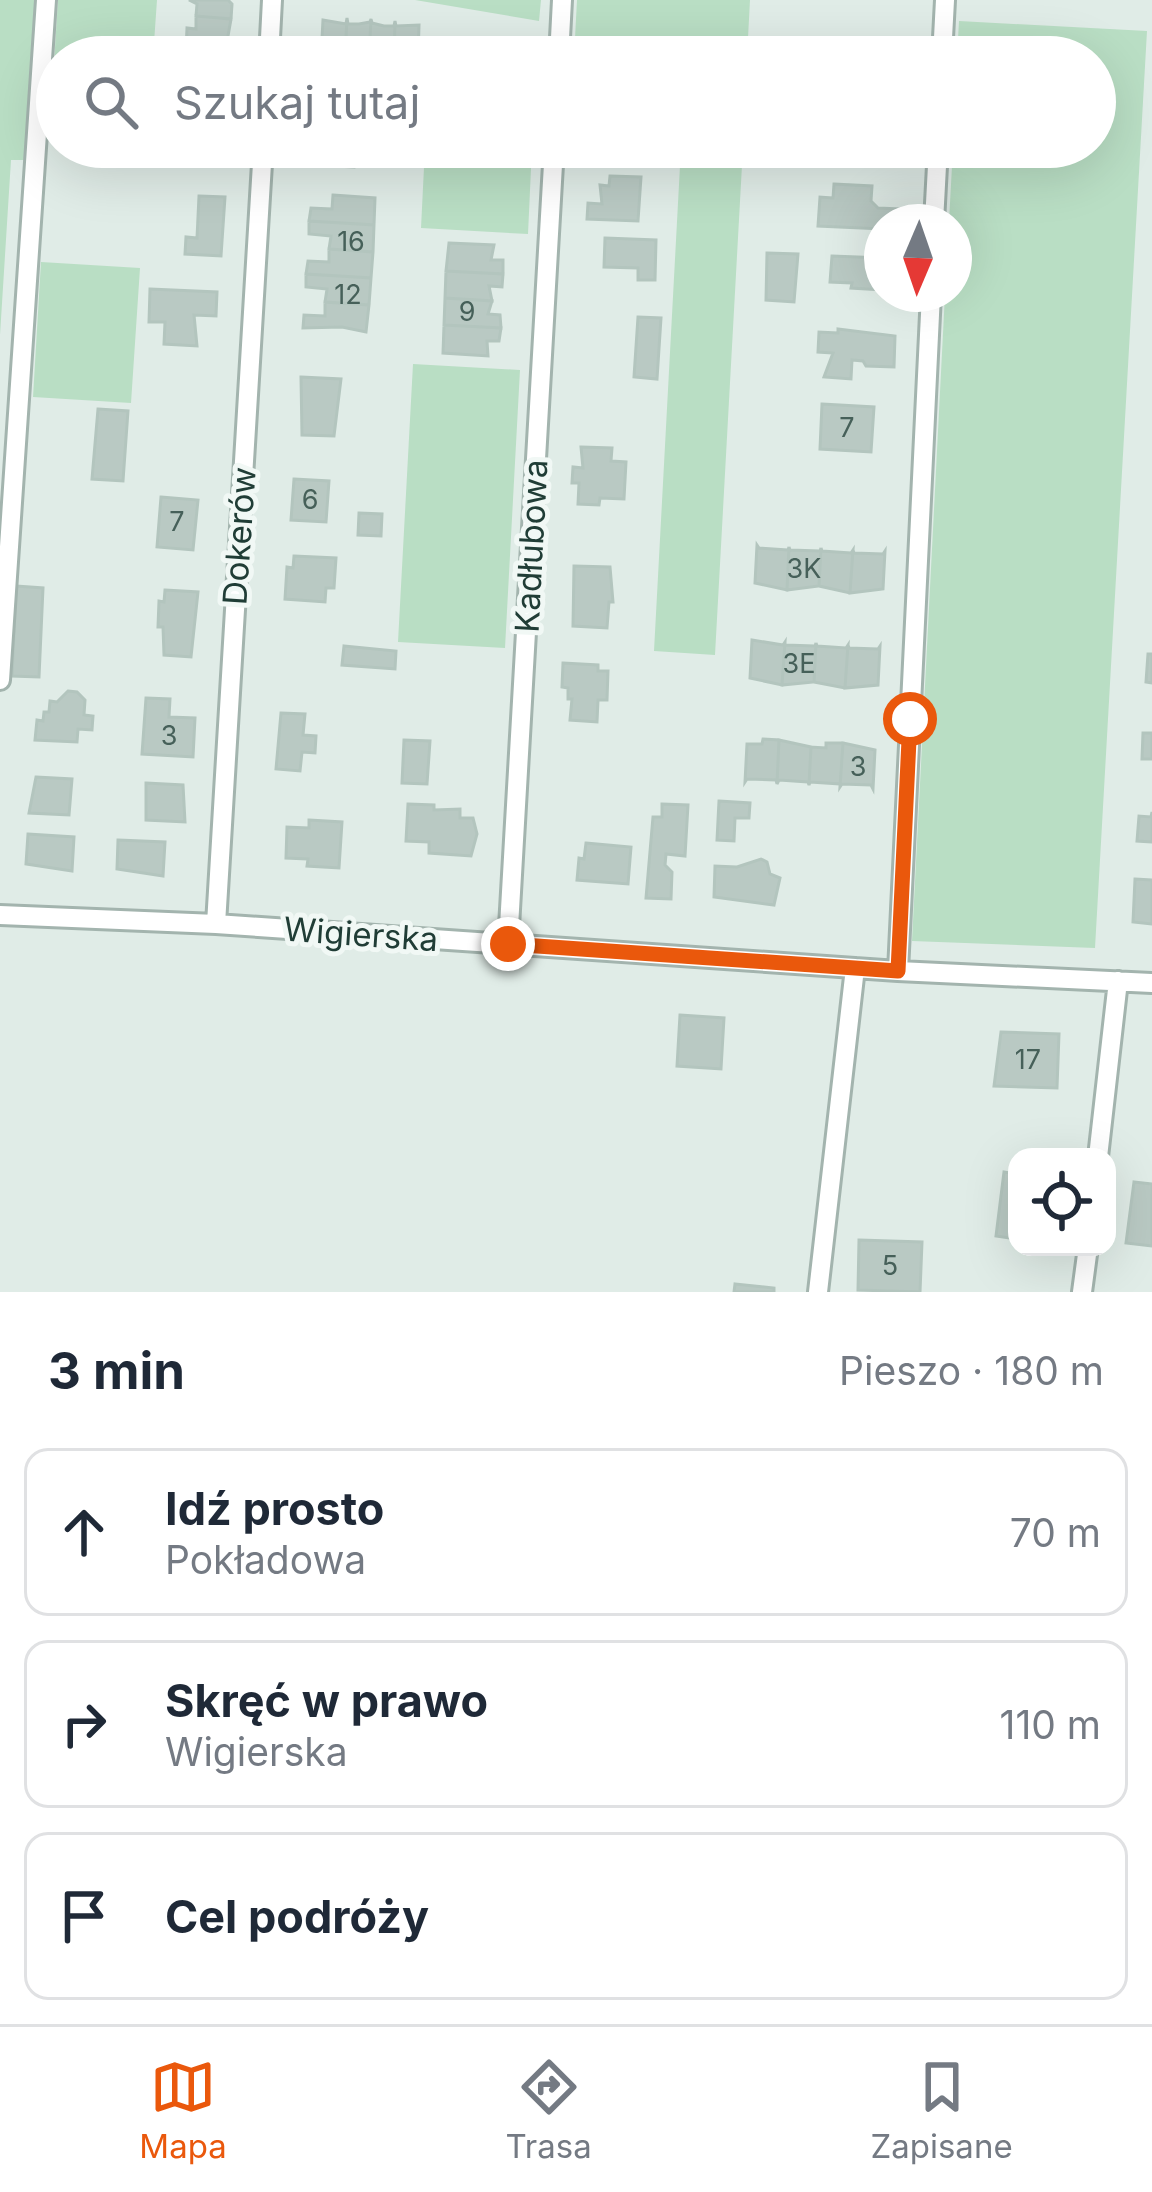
<!DOCTYPE html>
<html lang="pl">
<meta charset="utf-8">
<style>
:root{--surface:#fff;--page:#f2f2f3;--text:#1f2937;--muted:#747a83;--line:#e0e1e3;--accent:#ea580c}
body{margin:0;font-family:Inter,sans-serif;background:var(--page);color:var(--text)}
.controls{position:absolute;right:36px;bottom:36px;display:grid;overflow:hidden;border-radius:24px;box-shadow:0 12px 48px #0002}
.controls button{width:108px;height:108px;display:grid;place-items:center;padding:0;border:0;border-bottom:3px solid var(--line);background:var(--surface);color:var(--text);font:60px sans-serif}
.compass{position:absolute;left:864px;top:204px;width:108px;height:108px;border-radius:50%;background:var(--surface);box-shadow:0 12px 48px #0002;rotate:182deg}
.stop{position:absolute;width:36px;height:36px;margin:-27px;border:9px solid #ea580c;border-radius:50%;background:#fff}
.stop.end{background:#ea580c;border-color:#fff;box-shadow:0 3px 12px #0008}
.list{margin:0;padding:0;list-style:none}
h2{display:flex;justify-content:space-between;align-items:center;height:156px;margin:0;padding:0 48px;font-size:51px}
h2 small{font-size:39px;font-weight:400;color:var(--muted)}
.list li{display:grid;grid-template-columns:78px 1fr auto;gap:36px;align-items:center;box-sizing:border-box;height:168px;margin:0 24px 24px;padding:0 24px;border:3px solid var(--line);border-radius:24px}
.list b{display:block;font-size:45px;white-space:nowrap}
.list p{margin:0;font-size:39px;white-space:nowrap;color:var(--muted)}
.list em{font-size:39px;font-style:normal;color:var(--muted)}
.icon{flex:none;width:66px;height:66px;fill:none;stroke:currentColor;stroke-width:2;stroke-linecap:round;stroke-linejoin:round}
.map{position:relative;flex:none;width:1152px;height:1292px;overflow:hidden}
.search{position:absolute;background:var(--surface);box-shadow:0 12px 48px #0002;left:36px;right:36px;top:36px;height:132px;display:flex;align-items:center;gap:30px;box-sizing:border-box;padding:0 42px;border-radius:66px;color:var(--muted);font-size:45px}
.sheet{height:732px;background:var(--surface)}
nav{display:flex;justify-content:space-around;align-items:center;box-sizing:border-box;height:168px;border-top:3px solid var(--line);background:var(--surface);font-size:33px;color:var(--muted)}
nav a{display:grid;justify-items:center;gap:6px}
nav .on{color:var(--accent)}
.map>svg:first-child{display:block}
</style>
<div class="map">
<svg width="1152" height="1292" viewBox="0 0 1152 1292">
<rect width="100%" height="100%" fill="#e0ece7"/>
<path fill="#b9dec4" d="M 0,0 L 40,0 L 29,160 L 11,160 L 0,335 Z
M 58,0 L 157,0 L 153,57 L 57,57 L 57,127 L 50,127 Z
M 415,0 L 541,0 L 539,21 Z
M 577,0 L 750,0 L 747,57 L 574,57 Z
M 959,21 L 1147,31 L 1095,948 L 912,941 L 945,294 L 954,294 L 954,222 L 949,222 L 953,147 L 1095,147 L 1095,57 L 957,57 Z
M 425,147 L 532,147 L 528,234 L 421,228 Z
M 681,147 L 743,147 L 715,655 L 654,651 Z
M 41,262 L 140,268 L 131,403 L 33,397 Z
M 413,364 L 520,370 L 505,648 L 398,642 Z"/>
<path fill="#b9c9c3" stroke="#b3c5be" stroke-width="3" d="M 189,0 L 228,0 L 232,4 L 231,19 L 196,16 L 197,4 Z
M 196,16 L 231,19 L 225,53 L 186,51 L 187,28 L 196,29 Z
M 347,18 L 348,24 L 359,24 L 370,22 L 371,19 L 369,57 L 345,57 Z
M 347,18 L 345,57 L 321,57 L 323,20 L 346,24 Z
M 371,19 L 372,23 L 384,26 L 394,26 L 395,21 L 394,57 L 369,57 Z
M 395,21 L 396,26 L 419,25 L 418,57 L 394,57 Z
M 480,38 L 516,41 L 515,57 L 478,57 Z
M 186,51 L 225,53 L 224,57 L 185,57 Z
M 314,147 L 355,147 L 354,167 L 313,165 Z
M 610,176 L 641,177 L 638,221 L 587,219 L 588,203 L 602,204 L 600,185 L 609,186 Z
M 834,184 L 872,186 L 871,201 L 878,208 L 899,209 L 898,222 L 882,222 L 882,229 L 818,226 L 820,197 L 833,198 Z
M 333,195 L 375,198 L 374,225 L 309,221 L 311,208 L 332,209 Z
M 199,196 L 225,197 L 221,256 L 185,254 L 186,237 L 197,238 Z
M 309,221 L 374,225 L 373,252 L 329,249 L 331,236 L 309,234 Z
M 605,238 L 656,240 L 655,280 L 638,280 L 638,268 L 604,267 Z
M 449,243 L 494,245 L 491,260 L 503,260 L 503,274 L 446,271 Z
M 329,249 L 373,252 L 371,278 L 306,274 L 308,261 L 329,262 Z
M 767,253 L 798,254 L 794,302 L 766,300 Z
M 832,256 L 882,258 L 882,290 L 851,288 L 852,283 L 830,282 Z
M 446,271 L 503,274 L 502,287 L 489,286 L 492,301 L 445,298 Z
M 306,274 L 371,278 L 369,305 L 325,302 L 327,289 L 306,287 Z
M 150,289 L 217,292 L 216,316 L 194,315 L 197,346 L 164,344 L 165,322 L 149,322 Z
M 445,298 L 492,301 L 488,314 L 500,315 L 501,328 L 444,325 Z
M 325,302 L 369,305 L 366,332 L 342,327 L 303,328 L 304,315 L 325,316 Z
M 638,317 L 661,318 L 657,379 L 634,377 Z
M 444,325 L 501,328 L 499,341 L 487,341 L 488,356 L 443,353 Z
M 838,329 L 895,336 L 894,367 L 866,366 L 863,361 L 852,360 L 851,379 L 824,377 L 833,353 L 818,352 L 819,332 L 838,333 Z
M 301,377 L 341,379 L 334,436 L 302,435 Z
M 822,404 L 874,407 L 871,452 L 820,449 Z
M 98,409 L 128,411 L 123,481 L 92,479 Z
M 581,447 L 612,448 L 611,461 L 626,462 L 624,499 L 600,498 L 599,505 L 578,504 L 579,483 L 572,483 L 573,467 L 583,468 Z
M 294,479 L 329,481 L 326,522 L 291,520 Z
M 161,497 L 198,500 L 193,550 L 157,547 Z
M 359,513 L 382,514 L 381,536 L 358,535 Z
M 757,545 L 759,548 L 788,550 L 789,547 L 787,590 L 755,583 Z
M 789,547 L 790,550 L 820,551 L 821,548 L 819,586 L 787,590 Z
M 821,548 L 822,551 L 851,553 L 853,550 L 850,593 L 819,586 Z
M 853,550 L 854,553 L 883,554 L 885,551 L 883,589 L 850,593 Z
M 294,556 L 336,558 L 334,588 L 326,588 L 325,602 L 285,599 L 287,567 L 293,568 Z
M 574,566 L 610,567 L 613,602 L 609,602 L 607,628 L 573,626 Z
M 16,586 L 43,588 L 39,677 L 12,676 Z
M 165,590 L 198,592 L 191,657 L 164,655 L 163,627 L 158,627 L 159,601 L 164,602 Z
M 752,640 L 783,645 L 785,642 L 782,685 L 750,678 Z
M 785,642 L 785,645 L 815,646 L 816,643 L 814,682 L 782,685 Z
M 816,643 L 817,646 L 846,648 L 848,645 L 845,688 L 814,682 Z
M 848,645 L 849,648 L 878,649 L 880,646 L 878,685 L 845,688 Z
M 344,646 L 396,651 L 395,669 L 342,665 Z
M 1148,654 L 1152,654 L 1152,683 L 1146,682 Z
M 563,663 L 598,665 L 598,671 L 608,671 L 607,700 L 598,700 L 597,722 L 570,720 L 572,699 L 568,699 L 568,688 L 562,687 Z
M 68,691 L 77,692 L 85,700 L 84,715 L 93,716 L 92,730 L 78,729 L 77,742 L 35,740 L 37,720 L 43,721 L 44,712 L 49,712 L 50,701 L 57,702 Z
M 146,698 L 170,699 L 169,717 L 195,718 L 193,757 L 142,754 Z
M 281,713 L 305,714 L 303,735 L 316,736 L 315,753 L 302,752 L 300,771 L 276,769 Z
M 1143,733 L 1152,733 L 1152,759 L 1142,759 Z
M 763,739 L 779,740 L 777,784 L 776,780 L 747,779 L 745,782 L 747,744 L 762,744 Z
M 404,740 L 430,741 L 427,784 L 402,783 Z
M 779,740 L 811,747 L 809,785 L 808,782 L 779,780 L 777,784 Z
M 826,743 L 843,743 L 840,787 L 840,784 L 810,782 L 809,785 L 811,747 L 826,748 Z
M 843,743 L 875,750 L 873,789 L 871,785 L 842,784 L 840,787 Z
M 36,777 L 72,779 L 69,815 L 29,813 Z
M 146,783 L 183,785 L 185,822 L 146,820 Z
M 719,801 L 750,803 L 749,818 L 735,818 L 734,841 L 717,840 Z
M 408,804 L 434,805 L 434,810 L 460,809 L 460,818 L 473,818 L 477,834 L 471,856 L 429,853 L 429,842 L 406,841 Z
M 662,804 L 688,805 L 685,856 L 666,854 L 665,865 L 672,872 L 671,899 L 646,898 L 653,817 L 662,817 Z
M 1152,812 L 1152,842 L 1137,841 L 1139,816 L 1151,817 Z
M 309,820 L 342,822 L 339,868 L 307,866 L 308,859 L 286,858 L 287,827 L 309,828 Z
M 28,834 L 74,837 L 72,871 L 26,864 Z
M 118,840 L 165,842 L 163,876 L 117,869 Z
M 586,843 L 631,847 L 628,884 L 577,880 L 579,858 L 584,859 Z
M 761,859 L 767,862 L 770,874 L 780,878 L 774,905 L 714,897 L 715,866 L 737,867 Z
M 1135,879 L 1152,880 L 1152,924 L 1133,922 Z
M 680,1015 L 724,1018 L 721,1069 L 677,1066 Z
M 1001,1032 L 1059,1034 L 1057,1088 L 994,1086 Z
M 1004,1172 L 1017,1174 L 1017,1239 L 996,1236 Z
M 1134,1182 L 1152,1184 L 1152,1246 L 1126,1243 Z
M 859,1240 L 922,1242 L 920,1292 L 858,1290 Z
M 735,1284 L 774,1288 L 774,1292 L 734,1292 Z"/>
<g fill="none" stroke-linecap="round" stroke-linejoin="round">
<defs>
<path id="street" d="M 269,57 L 272,0
M 559,57 L 562,0
M 942,57 L 945,0
M 934,222 L 938,147
M 0,680 L 46,0
M 0,915 L 216,924 L 898,971 L 1152,983
M 216,924 L 263,147
M 508,944 L 554,147
M 898,971 L 931,294
M 1098,1157 L 1118,981
M 818,1292 L 855,968
M 1082,1292 L 1088,1247"/>
</defs>
<use href="#street" stroke="#a3b4ae" stroke-width="24"/>
<use href="#street" stroke="#fff" stroke-width="18"/>
</g>
<g fill="none" stroke-linecap="round" stroke-linejoin="round">
<path stroke="#ea580c" stroke-width="15" d="M 508,944 L 898,971 L 910,719"/>
</g>
<g text-anchor="middle" stroke-width="10" stroke-linejoin="round" paint-order="stroke">
<g font-size="27" fill="#466059">
<text x="351" y="251">16</text>
<text x="348" y="304">12</text>
<text x="467" y="321">9</text>
<text x="847" y="437">7</text>
<text x="310" y="509">6</text>
<text x="177" y="531">7</text>
<text x="804" y="578">3K</text>
<text x="799" y="673">3E</text>
<text x="169" y="745">3</text>
<text x="858" y="776">3</text>
<text x="1028" y="1069">17</text>
<text x="890" y="1275">5</text>
</g>
<g font-size="33" fill="#203d36" stroke="#f1f8f5">
<text transform="translate(239 536) rotate(-86)" y="12">Dokerów</text>
<text transform="translate(531 546) rotate(-87)" y="12">Kadłubowa</text>
<text transform="translate(361 934) rotate(4)" y="12">Wigierska</text>
</g>
</g>
</svg>
<div class="controls">
<button><svg class="icon" aria-label="locate" viewBox="0 0 24 24"><circle cx="12" cy="12" r="6"/><path d="M12 2v4M12 18v4M2 12h4M18 12h4"/></svg></button>
</div>
<svg class="compass" viewBox="-18 -18 36 36"><path d="M0-13l5 13h-10z" fill="#e53935"/><path d="M0 13l5-13h-10z" fill="#747a83"/></svg>
<div class="stop" style="left:910px;top:719px"></div>
<div class="stop end" style="left:508px;top:944px"></div>
<div class="search"><svg class="icon" aria-label="search" viewBox="0 0 24 24"><circle cx="10" cy="10" r="6"/><path d="M15 15l6 6"/></svg>Szukaj tutaj</div>
</div>
<section class="sheet">
<h2>3 min<small>Pieszo · 180 m</small></h2>
<ul class="list">
<li><svg class="icon" aria-label="ahead" viewBox="0 0 24 24"><path d="M12 20V5M6 11l6-6 6 6"/></svg><div><b>Idź prosto</b><p>Pokładowa</p></div><em>70 m</em></li>
<li><svg class="icon" aria-label="right" viewBox="0 0 24 24"><path d="M7 20v-9h11M14 6l5 5-5 5"/></svg><div><b>Skręć w prawo</b><p>Wigierska</p></div><em>110 m</em></li>
<li><svg class="icon" aria-label="arrive" viewBox="0 0 24 24"><path d="M6 21V4h12l-3 4 3 4H6"/></svg><div><b>Cel podróży</b></div></li>
</ul>
</section>
<nav>
<a class="on"><svg class="icon" aria-label="map" viewBox="0 0 24 24"><path d="M3 6l6-2 6 2 6-2v14l-6 2-6-2-6 2zM9 4v14M15 6v14"/></svg>Mapa</a>
<a><svg class="icon" aria-label="directions" viewBox="0 0 24 24"><path d="M12 3l9 9-9 9-9-9zM9 14v-3h6M13 9l2 2-2 2"/></svg>Trasa</a>
<a><svg class="icon" aria-label="saved" viewBox="0 0 24 24"><path d="M7 4h10v16l-5-4-5 4z"/></svg>Zapisane</a>
</nav>
